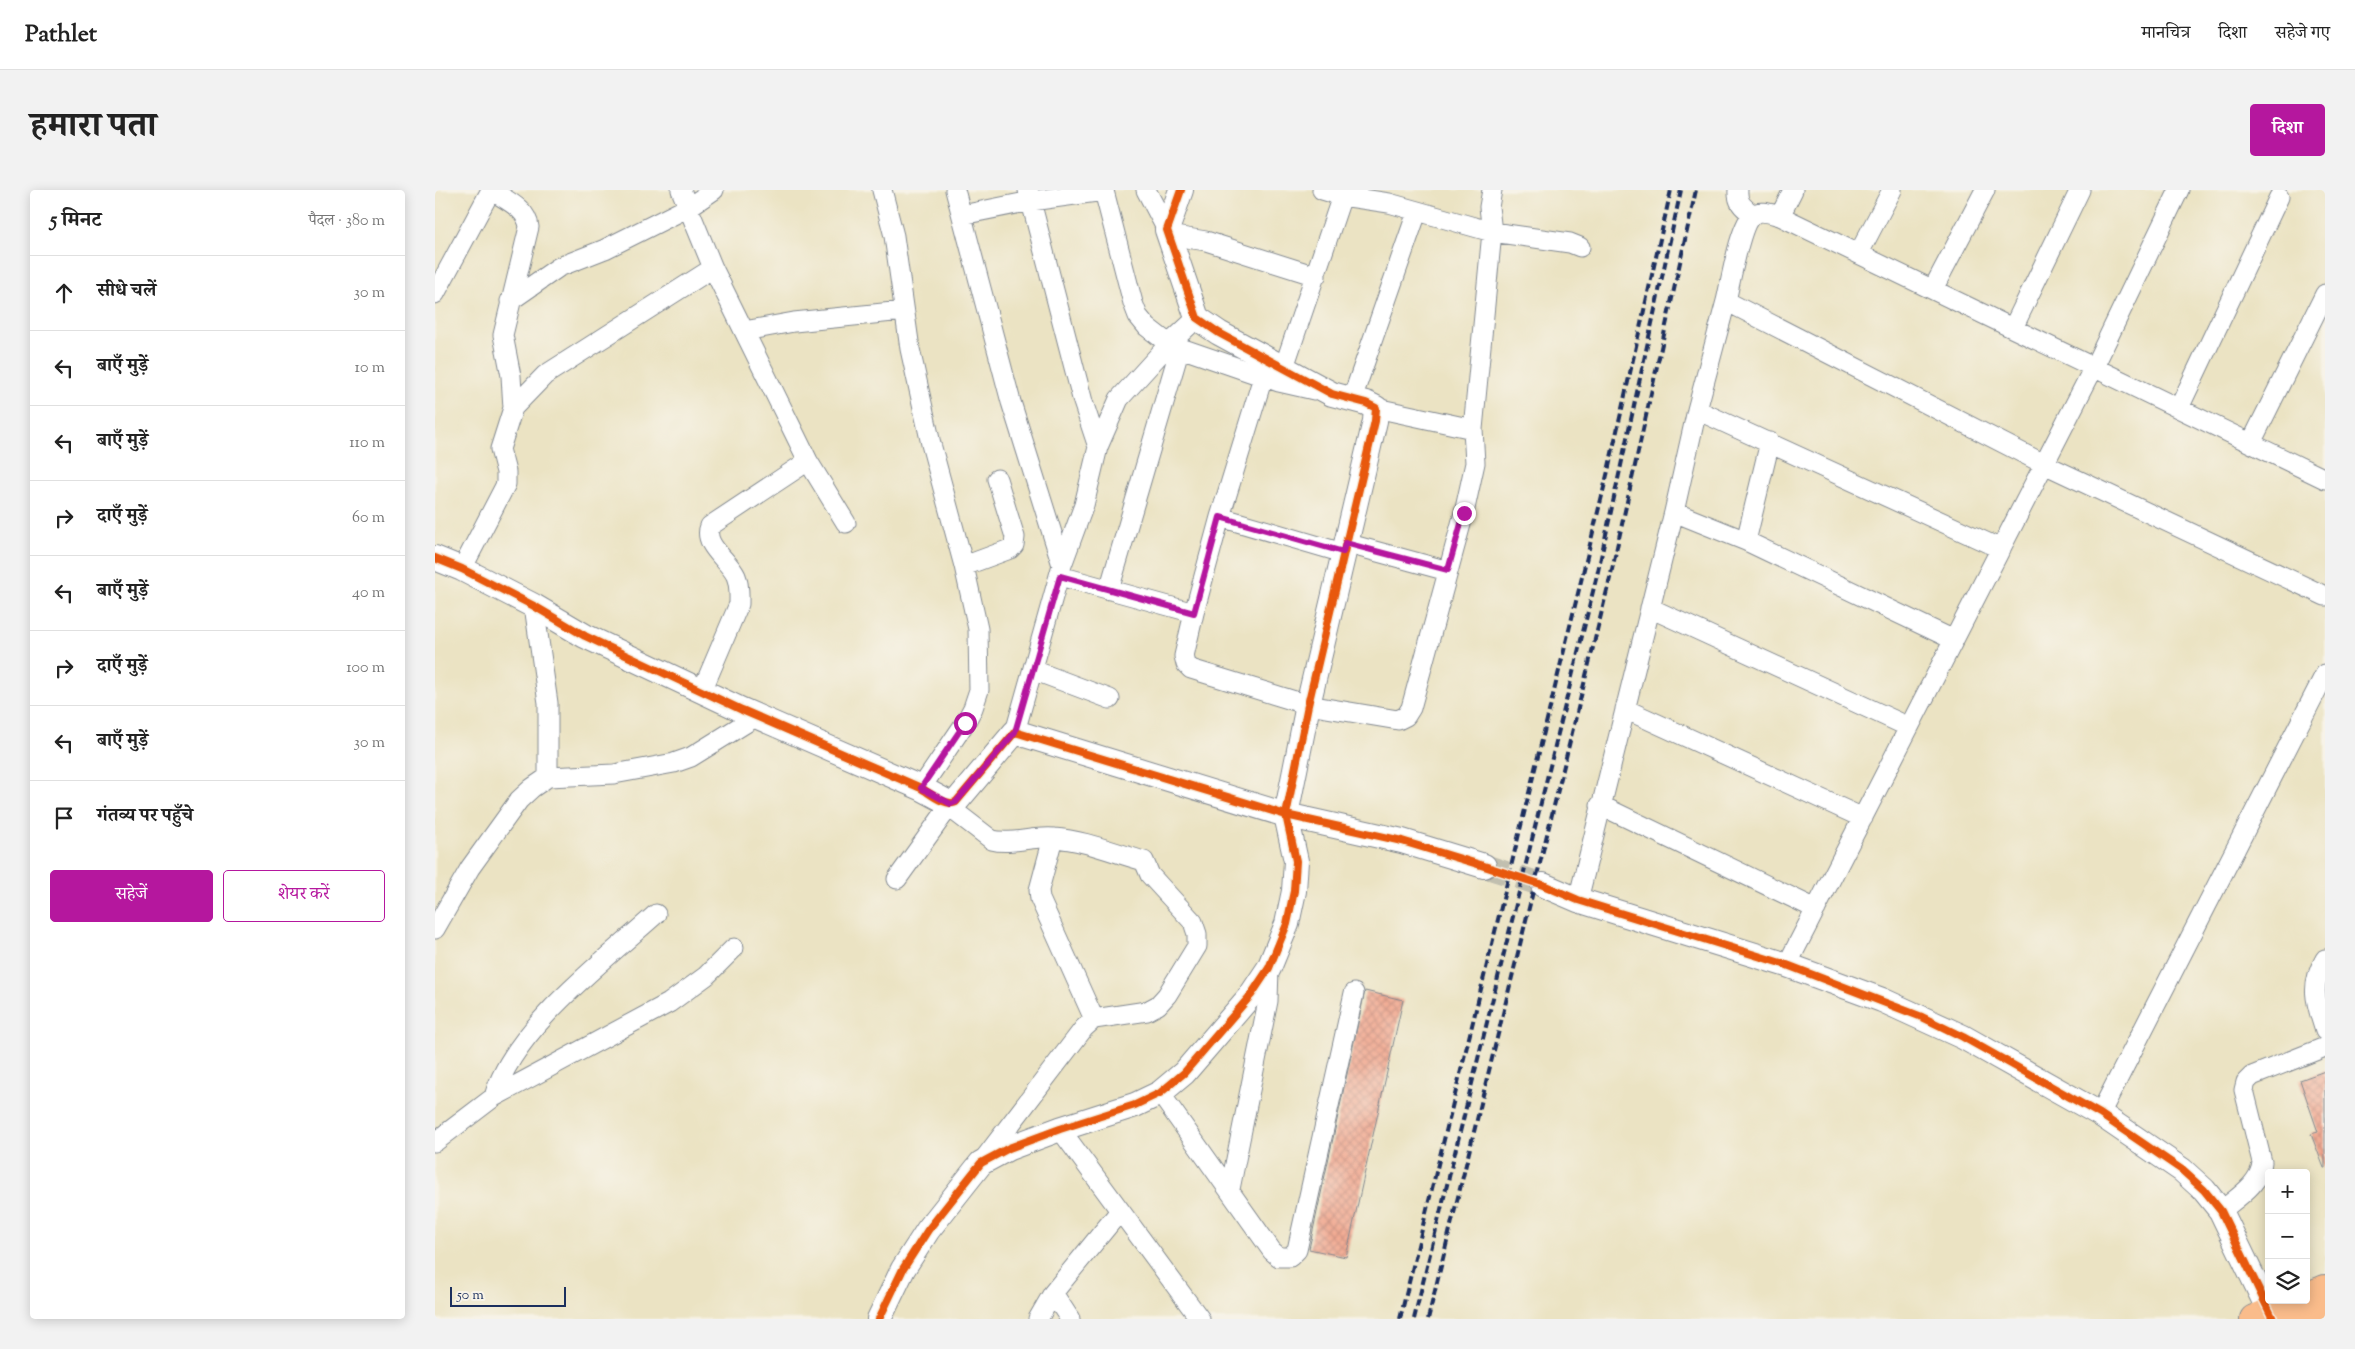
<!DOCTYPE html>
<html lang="hi">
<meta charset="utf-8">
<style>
:root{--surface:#fff;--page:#f2f2f2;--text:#222;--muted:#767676;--line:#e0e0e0;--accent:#b5179e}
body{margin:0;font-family:"Sorts Mill Goudy","Noto Serif Devanagari",serif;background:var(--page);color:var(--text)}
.controls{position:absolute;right:15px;bottom:15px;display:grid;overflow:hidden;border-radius:5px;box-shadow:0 2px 12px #0003}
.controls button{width:45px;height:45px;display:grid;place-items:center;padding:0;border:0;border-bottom:1px solid var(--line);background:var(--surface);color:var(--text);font:25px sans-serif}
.scale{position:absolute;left:15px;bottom:12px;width:116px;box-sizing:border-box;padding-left:5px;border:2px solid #1b2f5e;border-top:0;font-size:14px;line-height:18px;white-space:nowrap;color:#1b2f5e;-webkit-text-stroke:4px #f7f3e8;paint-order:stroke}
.stop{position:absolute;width:15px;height:15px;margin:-11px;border:4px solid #b5179e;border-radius:50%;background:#fff}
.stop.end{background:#b5179e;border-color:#fff;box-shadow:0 1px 5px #0008}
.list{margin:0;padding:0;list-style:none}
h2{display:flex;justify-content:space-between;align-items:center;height:65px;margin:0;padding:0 20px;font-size:21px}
h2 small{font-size:16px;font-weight:400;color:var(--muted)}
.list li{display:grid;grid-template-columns:32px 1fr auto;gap:15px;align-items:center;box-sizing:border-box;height:75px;padding:0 20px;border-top:1px solid var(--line)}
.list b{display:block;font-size:19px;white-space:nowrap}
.list em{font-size:16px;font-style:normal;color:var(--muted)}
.actions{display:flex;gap:10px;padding:15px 20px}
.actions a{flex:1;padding:11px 0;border:1px solid var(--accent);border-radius:5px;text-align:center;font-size:18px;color:var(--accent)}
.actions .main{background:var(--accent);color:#fff}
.icon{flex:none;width:28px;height:28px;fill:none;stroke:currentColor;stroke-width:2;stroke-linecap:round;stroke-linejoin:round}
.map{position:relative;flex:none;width:1890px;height:1129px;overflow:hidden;border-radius:5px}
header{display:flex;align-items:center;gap:30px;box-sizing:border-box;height:70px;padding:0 25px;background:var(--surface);border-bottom:1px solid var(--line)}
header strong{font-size:24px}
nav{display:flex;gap:28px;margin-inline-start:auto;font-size:18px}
.intro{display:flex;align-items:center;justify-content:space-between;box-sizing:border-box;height:120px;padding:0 30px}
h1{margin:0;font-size:35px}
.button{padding:12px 22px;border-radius:5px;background:var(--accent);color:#fff;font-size:18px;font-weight:700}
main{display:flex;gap:30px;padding:0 30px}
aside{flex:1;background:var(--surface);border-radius:5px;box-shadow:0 2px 12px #0003}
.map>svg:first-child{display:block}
</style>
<header>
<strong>Pathlet</strong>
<nav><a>मानचित्र</a><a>दिशा</a><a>सहेजे गए</a></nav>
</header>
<div class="intro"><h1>हमारा पता</h1><a class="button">दिशा</a></div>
<main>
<aside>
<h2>5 मिनट<small>पैदल · 380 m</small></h2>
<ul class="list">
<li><svg class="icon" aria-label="ahead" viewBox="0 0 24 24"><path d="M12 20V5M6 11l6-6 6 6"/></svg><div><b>सीधे चलें</b></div><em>30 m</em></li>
<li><svg class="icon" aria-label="left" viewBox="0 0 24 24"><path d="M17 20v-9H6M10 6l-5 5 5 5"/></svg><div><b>बाएँ मुड़ें</b></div><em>10 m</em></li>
<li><svg class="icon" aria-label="left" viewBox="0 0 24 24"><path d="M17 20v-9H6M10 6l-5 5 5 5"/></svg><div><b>बाएँ मुड़ें</b></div><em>110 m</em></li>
<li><svg class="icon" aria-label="right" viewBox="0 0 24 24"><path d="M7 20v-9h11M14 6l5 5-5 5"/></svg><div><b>दाएँ मुड़ें</b></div><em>60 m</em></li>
<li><svg class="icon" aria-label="left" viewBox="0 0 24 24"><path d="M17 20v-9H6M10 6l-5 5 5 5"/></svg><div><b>बाएँ मुड़ें</b></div><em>40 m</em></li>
<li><svg class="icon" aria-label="right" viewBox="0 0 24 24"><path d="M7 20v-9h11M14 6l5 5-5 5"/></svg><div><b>दाएँ मुड़ें</b></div><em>100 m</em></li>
<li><svg class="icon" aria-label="left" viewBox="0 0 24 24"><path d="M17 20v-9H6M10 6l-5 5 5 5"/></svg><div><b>बाएँ मुड़ें</b></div><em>30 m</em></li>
<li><svg class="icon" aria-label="arrive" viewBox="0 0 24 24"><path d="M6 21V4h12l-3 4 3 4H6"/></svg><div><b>गंतव्य पर पहुँचे</b></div></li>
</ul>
<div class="actions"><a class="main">सहेजें</a><a>शेयर करें</a></div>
</aside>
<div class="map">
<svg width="1890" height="1129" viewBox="0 0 1890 1129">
<defs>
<pattern id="building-cross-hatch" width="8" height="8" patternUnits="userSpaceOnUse" patternTransform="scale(1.25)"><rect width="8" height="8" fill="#f09e84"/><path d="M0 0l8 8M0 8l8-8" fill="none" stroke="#c2816f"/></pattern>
</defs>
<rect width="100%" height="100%" fill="#f7f3e8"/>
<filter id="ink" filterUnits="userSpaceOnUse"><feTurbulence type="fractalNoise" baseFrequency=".02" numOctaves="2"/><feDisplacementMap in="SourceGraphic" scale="10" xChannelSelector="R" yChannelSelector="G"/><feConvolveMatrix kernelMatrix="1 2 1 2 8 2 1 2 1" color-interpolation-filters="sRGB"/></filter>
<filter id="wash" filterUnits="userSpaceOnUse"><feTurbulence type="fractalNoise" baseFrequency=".0096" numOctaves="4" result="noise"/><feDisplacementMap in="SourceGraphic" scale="20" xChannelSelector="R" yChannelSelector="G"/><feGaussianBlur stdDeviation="1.12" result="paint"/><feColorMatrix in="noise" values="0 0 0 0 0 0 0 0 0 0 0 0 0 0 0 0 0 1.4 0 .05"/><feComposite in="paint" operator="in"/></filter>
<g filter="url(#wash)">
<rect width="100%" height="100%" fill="#ebe3c3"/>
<g id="blocks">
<path fill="url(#building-cross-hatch)" d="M 930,801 L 968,810 L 911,1067 L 874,1059 Z
M 1890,881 L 1890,978 L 1889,978 L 1876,944 L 1883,942 L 1865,890 Z"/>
</g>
</g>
<g filter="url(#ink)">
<use href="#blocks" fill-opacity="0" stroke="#838990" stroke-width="1"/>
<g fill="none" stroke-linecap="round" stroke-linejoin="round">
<path stroke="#c1bfaf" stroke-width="24" stroke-dasharray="24 12" stroke-linecap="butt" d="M 1049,676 L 1108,695"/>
<defs>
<path id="minor" d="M 246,0 L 278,78 L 309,141 L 373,271 L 411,333
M 447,0 L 459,46 L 475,159 L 496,254 L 529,376 L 543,439 L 544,500 L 538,518 L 530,533 L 486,598
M 520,0 L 576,212 L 627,375
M 593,0 L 648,212 L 663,257
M 711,0 L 732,40
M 887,0 L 907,6 L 954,13 L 1057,42 L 1135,53 L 1145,57
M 1303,0 C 1302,13 1308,17 1318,25
M 527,25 L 596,11 L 669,1 L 698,113 L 703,126 L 712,137 L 734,154 L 844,192 L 879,200
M 1345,26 L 1358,0
M 733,45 L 771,51 L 881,86
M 1424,63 L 1457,0
M 1498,99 L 1550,0
M 0,104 L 56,0 C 70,10 92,18 94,37 L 68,145 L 76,186 L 78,218 L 65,259 L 71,282 L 71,294 L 27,379
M 75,111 L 124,77 L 170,59 L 254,17 L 279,0
M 1578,138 L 1645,0
M 309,141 L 359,132 L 468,121
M 828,187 L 785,327 L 759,423 L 749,466 L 751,474 L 756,479 L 873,515 L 963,530 L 971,526 L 976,518 L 1029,323 L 1040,273 L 1038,239 L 1057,42 L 1054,17 L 1057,0
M 845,189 L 907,6
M 917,209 L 982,22
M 78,218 L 110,185 L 278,78
M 941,218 L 1038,239
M 1744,218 L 1844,7
M 1262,220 L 1566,359
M 1816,253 L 1890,104
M 1890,289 L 1345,26 C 1337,24 1325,19 1318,25 C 1305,33 1295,95 1291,111 L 1609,274 L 1890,406
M 1239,322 L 1311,351 L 1519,450
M 785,327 L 908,363
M 1311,351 L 1335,252
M 910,353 L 1013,381
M 529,376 L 575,359 L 579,355 L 580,347 L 562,289
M 625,386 L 759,423
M 674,400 L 745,158
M 99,416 L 113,513 L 113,587 L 179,584 L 239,573 L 256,567 L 322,526
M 1215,418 L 1474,537
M 598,480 L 675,509
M 267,501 L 304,414 C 304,404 305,396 301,386 C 294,370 267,355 275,336 L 373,271
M 1190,519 L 1428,628
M 580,542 L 627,375 L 649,315 L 663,257 L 684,209 L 734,154 L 762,128
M 1165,615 L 1381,719
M 514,617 L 557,650 C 576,655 598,646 619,648 C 649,650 680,663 709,671 L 715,685 L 758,732 L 762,744 L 762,756 L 732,805 L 723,815 L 712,821 L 659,829 L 649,838 L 549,969
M 618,648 L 604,700 L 605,709 L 659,829
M 462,689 L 516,614
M 1143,710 L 1239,322 L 1262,220 L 1291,111
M 0,739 L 35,678 L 84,610 L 97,598 L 113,587
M 1890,769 C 1874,796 1881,813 1890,841
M 1352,775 L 1659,177 L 1744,0
M 725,903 L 837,1061 L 844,1067 L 855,1067 L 862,1060 L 919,803
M 59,907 C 77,840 169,771 221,724
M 1665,924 L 1890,484
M 625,939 L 765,1129
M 0,952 L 59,907 L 234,813 L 271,786 L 299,758
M 795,999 L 833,811 L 834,778
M 1786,1021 C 1801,1008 1826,994 1827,972 L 1809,900 L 1811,892 L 1817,886 L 1890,857
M 618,1103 L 635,1129
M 603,1129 L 618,1103 L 685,1021"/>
<path id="tertiary" d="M 0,368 L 27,379 L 99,416 L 150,446 L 307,520 L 486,598 L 516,614 L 521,612 L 580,542 L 851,625 L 967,651 L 1049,676
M 1108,695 L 1143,710 L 1352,775 L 1447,810 L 1528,847 L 1665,924 L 1747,980 L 1769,1000 L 1786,1021 L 1838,1129
M 444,1129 L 468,1079 L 493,1040 L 546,973 L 574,958 L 625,939 L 700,915 L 725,903 L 749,883 L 816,805 L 834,778 L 852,734 L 859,701 L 861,671 L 851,625 L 873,515 L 940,231 L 941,218 L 931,213 L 897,204 L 784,143 L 762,128 L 732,40 L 746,0"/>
<path id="primary" d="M 1871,1107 L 1890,1099
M 1819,1129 L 1864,1110
M 1869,1129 L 1890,1120"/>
</defs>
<use href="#minor" stroke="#838990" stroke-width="21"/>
<use href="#tertiary" stroke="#838990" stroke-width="26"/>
<use href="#primary" stroke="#838990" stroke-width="30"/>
<use href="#minor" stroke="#fff" stroke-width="19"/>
<use href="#tertiary" stroke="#fff" stroke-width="24"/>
<use href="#primary" stroke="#fabc8b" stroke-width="28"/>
<path stroke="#1b2f5e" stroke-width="4" stroke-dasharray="8 4" stroke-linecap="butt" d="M 965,1129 L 1173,281 L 1236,0
M 979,1129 L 1163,381 L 1246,0
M 993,1129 L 1176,384 L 1261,0"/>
<defs>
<path id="cycleway" d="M 0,368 L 27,379 L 99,416 L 150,446 L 307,520 L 486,598 C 495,603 510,617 521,612 L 580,542 L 851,625 L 967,651 L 1049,676 L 1108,695 L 1143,710 L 1352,775 L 1487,827 L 1528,847 L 1665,924 L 1747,980 L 1769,1000 L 1786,1021 L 1838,1129
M 444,1129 L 468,1079 L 493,1040 L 546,973 L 574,958 L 625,939 L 700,915 L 725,903 L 749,883 L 816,805 L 834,778 L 852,734 L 859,701 L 861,671 L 851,625 L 873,515 L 940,231 L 941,218 L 931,213 L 897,204 L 784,143 L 762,128 L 732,40 L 746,0"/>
</defs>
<use href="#cycleway" stroke="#f7f3e8" stroke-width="11"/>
<use href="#cycleway" stroke="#e8590c" stroke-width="8"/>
</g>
</g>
<g fill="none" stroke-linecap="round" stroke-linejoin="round" filter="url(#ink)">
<path stroke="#b5179e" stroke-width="6" d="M 530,533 L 486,598 L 516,614 L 521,612 L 580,542 L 625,386 L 759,423 L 785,327 L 908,362 L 910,353 L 1013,380 L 1029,323"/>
</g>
</svg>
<div class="controls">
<button>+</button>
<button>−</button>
<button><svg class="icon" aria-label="layers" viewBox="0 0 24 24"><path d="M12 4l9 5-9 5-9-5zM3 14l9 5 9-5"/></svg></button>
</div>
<div class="scale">50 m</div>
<div class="stop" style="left:530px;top:533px"></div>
<div class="stop end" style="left:1029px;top:323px"></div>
</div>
</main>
